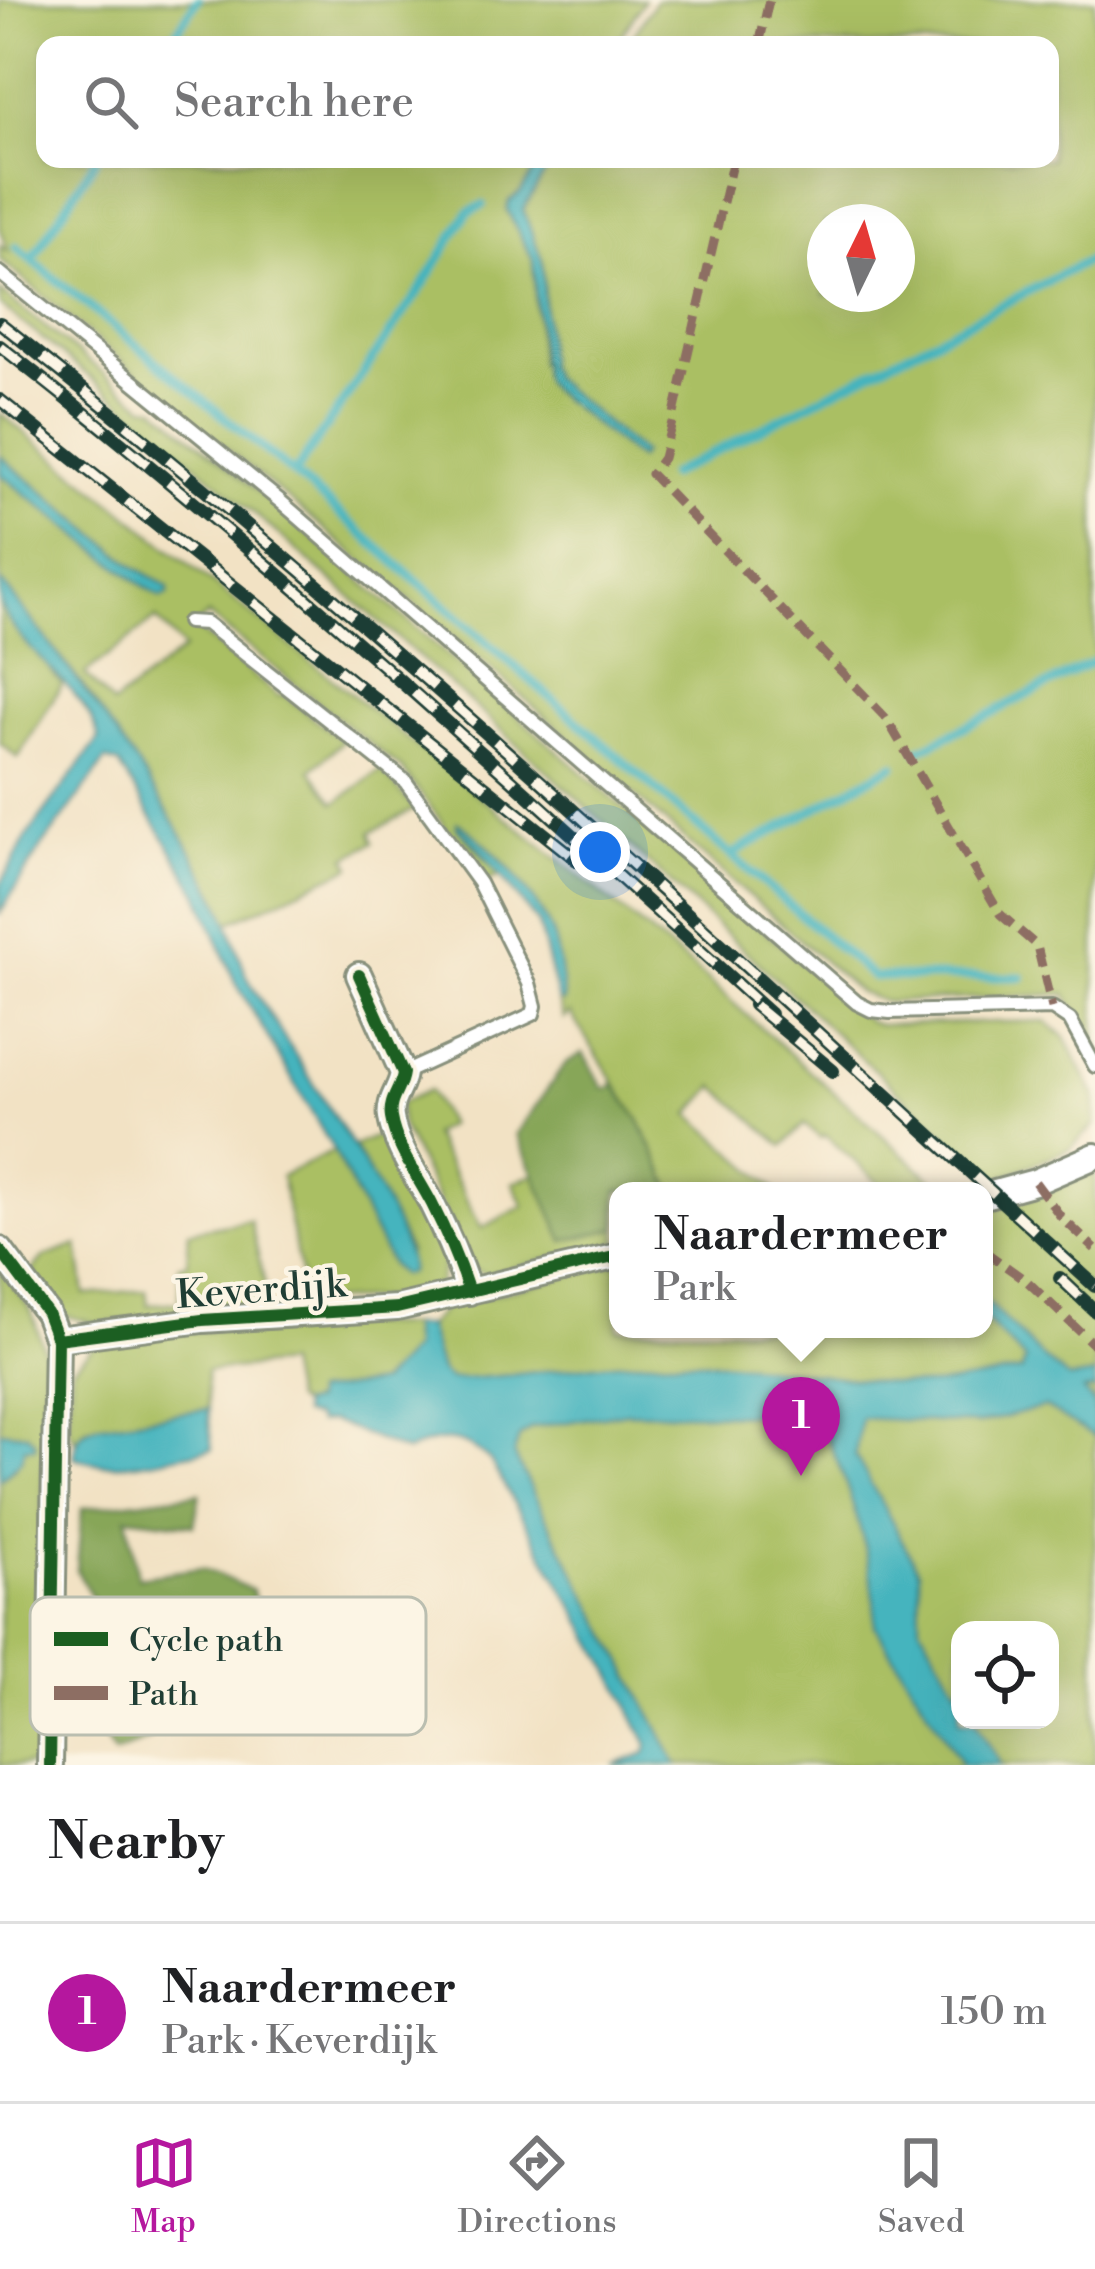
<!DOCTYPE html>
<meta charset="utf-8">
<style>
:root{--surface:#fff;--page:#f2f2f2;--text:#202124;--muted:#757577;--line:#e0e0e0;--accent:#b5179e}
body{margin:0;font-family:"Libre Bodoni",serif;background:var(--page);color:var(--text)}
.controls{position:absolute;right:36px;bottom:36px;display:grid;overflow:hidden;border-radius:24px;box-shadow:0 12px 48px #0002}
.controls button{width:108px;height:108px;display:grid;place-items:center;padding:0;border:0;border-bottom:3px solid var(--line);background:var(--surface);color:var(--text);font:60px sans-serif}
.compass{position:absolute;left:807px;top:204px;width:108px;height:108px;border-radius:50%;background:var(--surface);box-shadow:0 12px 48px #0002;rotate:5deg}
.you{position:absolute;left:600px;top:852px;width:42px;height:42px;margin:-30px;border:9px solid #fff;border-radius:50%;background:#1a73e8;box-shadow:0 0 0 18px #1a73e833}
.badge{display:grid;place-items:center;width:78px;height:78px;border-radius:50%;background:var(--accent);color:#fff;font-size:39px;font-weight:700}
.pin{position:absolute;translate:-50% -99px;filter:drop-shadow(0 3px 6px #0008)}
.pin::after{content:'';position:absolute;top:63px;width:42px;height:36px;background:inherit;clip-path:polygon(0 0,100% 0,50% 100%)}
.popup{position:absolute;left:609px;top:1182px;width:384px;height:156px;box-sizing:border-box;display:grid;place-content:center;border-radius:24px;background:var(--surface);filter:drop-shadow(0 3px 9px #0005);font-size:39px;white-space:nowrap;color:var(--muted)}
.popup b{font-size:45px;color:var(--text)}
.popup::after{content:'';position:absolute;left:50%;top:100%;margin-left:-24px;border:24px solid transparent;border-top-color:var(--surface)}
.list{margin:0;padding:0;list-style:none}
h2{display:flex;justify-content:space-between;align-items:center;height:156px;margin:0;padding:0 48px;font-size:51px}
h2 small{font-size:39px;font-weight:400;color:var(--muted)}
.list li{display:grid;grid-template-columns:78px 1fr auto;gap:36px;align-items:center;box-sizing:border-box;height:180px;padding:0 48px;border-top:3px solid var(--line)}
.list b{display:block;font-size:45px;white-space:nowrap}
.list p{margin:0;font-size:39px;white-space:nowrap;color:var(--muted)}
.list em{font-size:39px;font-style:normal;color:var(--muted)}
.icon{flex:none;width:66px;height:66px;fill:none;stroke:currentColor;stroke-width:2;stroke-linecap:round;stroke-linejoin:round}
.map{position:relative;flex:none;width:1095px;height:1765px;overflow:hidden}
.search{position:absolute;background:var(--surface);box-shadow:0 12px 48px #0002;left:36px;right:36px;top:36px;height:132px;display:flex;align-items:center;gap:30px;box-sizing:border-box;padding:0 42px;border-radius:24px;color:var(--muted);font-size:45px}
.sheet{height:336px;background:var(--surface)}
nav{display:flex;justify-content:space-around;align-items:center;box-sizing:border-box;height:168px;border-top:3px solid var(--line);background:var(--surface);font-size:33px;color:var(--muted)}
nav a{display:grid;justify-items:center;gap:6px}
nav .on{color:var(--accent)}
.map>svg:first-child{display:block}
</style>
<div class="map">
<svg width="1095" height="1765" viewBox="0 0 1095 1765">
<rect width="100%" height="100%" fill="#fcf5e5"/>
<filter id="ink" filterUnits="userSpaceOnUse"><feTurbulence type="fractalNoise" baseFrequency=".00833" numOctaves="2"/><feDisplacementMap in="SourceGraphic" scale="24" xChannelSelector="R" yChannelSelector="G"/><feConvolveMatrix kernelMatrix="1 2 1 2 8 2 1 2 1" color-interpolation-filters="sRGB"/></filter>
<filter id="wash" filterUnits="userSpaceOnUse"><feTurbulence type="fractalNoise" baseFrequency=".004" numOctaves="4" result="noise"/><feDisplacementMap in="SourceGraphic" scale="48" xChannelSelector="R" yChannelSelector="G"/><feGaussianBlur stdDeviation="2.7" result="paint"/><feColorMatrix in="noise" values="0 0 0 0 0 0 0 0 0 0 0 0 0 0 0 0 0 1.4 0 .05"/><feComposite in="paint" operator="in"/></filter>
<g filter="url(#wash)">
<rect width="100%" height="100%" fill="#f2e2c4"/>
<path fill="#aabf63" stroke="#647e4c" stroke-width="3" fill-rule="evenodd" d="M 0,0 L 644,0 L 615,45 L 45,45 L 45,159 L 542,159 L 520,193 L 509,201 L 507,210 L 533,260 L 539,362 L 551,390 L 638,459 L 552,378 L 547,366 L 542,260 L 523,210 L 553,159 L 1050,159 L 1050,45 L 627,45 L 656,0 L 1095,0 L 1095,1046 L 1066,994 L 886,1002 L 860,993 L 467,648 L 0,260 L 0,245 L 8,251 L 0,227 ZM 825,222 L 897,222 L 897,294 L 825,294 Z
M 0,291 L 145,406 L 156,407 L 298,525 L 867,1020 L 878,1025 L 1046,1021 L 1065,1037 L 1095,1095 L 1095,1125 L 1070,1149 L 995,1180 C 668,882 348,579 0,305 Z
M 0,413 L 688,963 L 945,1191 L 888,1191 L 825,1135 L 821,1138 L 804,1124 L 783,1146 L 715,1086 L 690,1114 L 777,1191 L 673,1191 L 639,1120 L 570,1013 L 564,1019 L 558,1001 L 563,1001 L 564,996 C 558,975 560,950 551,930 C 533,891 493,846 458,823 L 457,828 L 501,875 L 486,881 L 402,769 L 208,615 L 194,627 L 278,696 L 284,695 L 343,741 L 311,770 L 335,803 L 381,770 L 415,809 L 371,832 L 374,842 L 347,857 L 352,866 L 228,923 L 218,898 L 90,695 L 0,580 L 0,473 L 138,582 L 161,597 L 168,587 L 137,568 L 0,456 ZM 156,618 L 184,649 L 113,705 L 85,674 Z
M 0,606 L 62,684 L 18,758 L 0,743 Z
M 429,1090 L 448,1125 L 432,1134 L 481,1228 L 524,1206 L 513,1183 L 535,1174 L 564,1241 L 618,1228 L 618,1242 L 486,1275 L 471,1268 L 401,1124 L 399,1104 Z
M 385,1132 L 446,1255 L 438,1288 L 404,1297 L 311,1302 L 304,1292 L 281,1176 L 334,1151 L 391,1265 L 409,1251 L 354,1146 Z
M 1095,1172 L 1095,1765 L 646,1765 L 669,1757 L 449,1379 L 440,1371 L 427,1326 L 447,1306 L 618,1263 L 618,1329 L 984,1329 L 984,1211 L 1018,1202 ZM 960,1630 L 1050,1630 L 1050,1720 L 960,1720 Z
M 250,1220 L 268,1298 L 263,1305 L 96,1324 L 63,1315 L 32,1271 L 44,1257 L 78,1245 L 85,1295 L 146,1290 L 148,1305 L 180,1302 L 179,1265 L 187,1263 L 189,1231 Z
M 0,1268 L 31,1310 L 45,1353 L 39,1765 L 0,1765 L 0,1480 L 15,1467 L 29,1439 L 27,1434 L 0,1431 Z
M 312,1323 L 410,1326 L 413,1349 L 380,1383 L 313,1394 L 314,1403 L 300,1405 L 293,1400 L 286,1364 L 206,1371 L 208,1409 L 96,1425 L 85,1429 L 76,1441 L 68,1427 L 72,1368 L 95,1345 L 125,1336 Z"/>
<path fill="#87a659" stroke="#537246" stroke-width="3" d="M 583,1053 L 604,1089 L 613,1087 L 613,1082 L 639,1120 L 673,1191 L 618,1191 L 618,1228 L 564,1241 L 516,1134 L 566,1063 Z
M 200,1493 L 194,1525 L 127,1517 L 138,1577 L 202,1568 L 252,1590 L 267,1640 L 279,1659 L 265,1667 L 243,1604 L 150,1624 L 167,1712 L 149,1739 L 114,1754 L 100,1730 L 99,1610 L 77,1571 L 82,1508 Z"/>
<path fill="#44b4be" stroke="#327879" stroke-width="3" d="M 542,159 L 553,159 L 523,210 L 542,260 L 547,366 L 552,378 L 642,453 L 638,459 L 551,390 L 542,377 L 533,260 L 507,210 L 509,201 L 520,193 Z
M 0,456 L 137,568 L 168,587 L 168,594 L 161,597 L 138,582 L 0,474 Z
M 0,580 C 79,679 156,783 216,895 C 231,922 236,953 249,980 C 277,1034 418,1228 409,1273 L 401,1275 L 391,1265 L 334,1151 L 235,981 L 198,893 L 119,764 L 106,760 L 39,851 L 0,913 L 0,885 L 27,836 L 99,739 C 86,687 24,656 2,608 C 0,600 0,589 0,580 Z
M 457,823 C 489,841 540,900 553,936 C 560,956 561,980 564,1001 L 558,1001 L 538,923 L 478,847 L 457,827 Z
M 984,1299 L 1045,1360 L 1069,1379 L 1095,1375 L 1095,1389 L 1083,1391 L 1095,1405 L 1095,1437 L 1045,1407 L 978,1424 L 861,1418 L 855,1455 L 919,1571 L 920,1625 L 960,1694 L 960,1720 L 975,1720 L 1001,1765 L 963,1765 L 875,1626 C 879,1576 843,1457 814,1416 L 627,1412 L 531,1428 L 519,1437 L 514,1454 C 565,1560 625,1660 677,1765 L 614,1765 L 646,1753 L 648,1745 L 618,1684 L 490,1461 C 463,1436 438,1435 407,1452 L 331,1421 L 317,1423 L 315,1418 L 302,1415 L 300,1405 L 313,1402 L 313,1393 L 380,1383 L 412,1349 L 410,1326 L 427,1326 L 440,1371 L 449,1379 C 524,1378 596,1360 671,1360 C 755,1360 837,1381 920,1385 C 953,1386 989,1376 1022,1371 L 1025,1360 L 984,1319 Z
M 208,1409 L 212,1449 C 169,1456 116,1475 74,1457 C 76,1440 79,1431 96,1425 Z
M 0,1431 L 27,1434 L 35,1442 L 35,1447 L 25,1447 L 21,1460 L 0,1480 Z"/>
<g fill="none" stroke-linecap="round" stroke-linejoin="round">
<path stroke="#44b4be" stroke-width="9" d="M 168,45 L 197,0
M 96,159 L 32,260 L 294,474 L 731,855
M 16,247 L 32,260
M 294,474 L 424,284 L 468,212 L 483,205
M 670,475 L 1095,257
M 919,750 L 1095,661
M 894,765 L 731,855 L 873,977 L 1022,977"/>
</g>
</g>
<g filter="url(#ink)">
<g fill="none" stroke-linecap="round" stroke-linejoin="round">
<defs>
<path id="lane" d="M 0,273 L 280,501 L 857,1003 L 871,1010 L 890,1012 L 1052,1008 L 1070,1020 L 1095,1066
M 188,622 L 206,623 L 405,781 L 479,883 L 529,983 L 535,1006 L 533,1014 L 404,1073"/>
<path id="street" d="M 359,975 L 403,1073 C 401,1090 388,1099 391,1118 C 396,1148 418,1177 432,1204 C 446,1232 459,1262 469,1292
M 984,1196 L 1035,1182 L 1095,1156
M 0,1250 L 47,1313 L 57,1339 L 50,1765
M 57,1339 L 202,1320 L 397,1308 L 618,1256"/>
</defs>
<use href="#lane" stroke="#88907c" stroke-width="18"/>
<use href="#street" stroke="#88907c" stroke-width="30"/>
<use href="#lane" stroke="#fff" stroke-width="12"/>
<use href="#street" stroke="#fff" stroke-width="24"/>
<defs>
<path id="rail" d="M 0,323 C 382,625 736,959 1095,1286
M 0,346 C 268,555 519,786 770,1014
M 0,400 L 578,861
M 754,1005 L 833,1071
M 1060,1278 L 1095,1311"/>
</defs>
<use href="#rail" stroke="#1f3d34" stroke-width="14"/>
<use href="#rail" stroke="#fcf5e5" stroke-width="9" stroke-dasharray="27" stroke-linecap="butt"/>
<path stroke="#8d6e63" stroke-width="9" stroke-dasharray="18 9" stroke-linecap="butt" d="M 759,45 L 769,0
M 733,159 L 673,418 L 663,458 L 651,474 L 886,718 L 1000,914 L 1037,946 L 1052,1008
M 1035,1182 L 1061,1217 L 1095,1249
M 984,1251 L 1028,1282 L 1095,1346"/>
<defs>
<path id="cycleway" d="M 359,975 L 403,1073 C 401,1090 388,1099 391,1118 C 396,1148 418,1177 432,1204 C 446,1232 459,1262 469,1292
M 0,1250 L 47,1313 L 57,1339 L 50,1765
M 57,1339 L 202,1320 L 397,1308 L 618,1256"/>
</defs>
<use href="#cycleway" stroke="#fcf5e5" stroke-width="20"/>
<use href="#cycleway" stroke="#1b5e20" stroke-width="12"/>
</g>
</g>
<g text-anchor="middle" stroke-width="9" stroke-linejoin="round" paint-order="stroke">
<g font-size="39" fill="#1f3d34" stroke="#fcf5e5">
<text transform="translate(261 1288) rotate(-4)" y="14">Keverdijk</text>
</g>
</g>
<rect x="30" y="1597" width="396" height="138" rx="18" fill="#fcf5e5" stroke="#babeb0" stroke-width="3"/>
<rect x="54" y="1632" width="54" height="14" fill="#1b5e20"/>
<rect x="54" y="1686" width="54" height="14" fill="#8d6e63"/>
<g font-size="33" fill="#1f3d34">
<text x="129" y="1651">Cycle path</text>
<text x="129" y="1705">Path</text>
</g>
</svg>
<div class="controls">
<button><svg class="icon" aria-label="locate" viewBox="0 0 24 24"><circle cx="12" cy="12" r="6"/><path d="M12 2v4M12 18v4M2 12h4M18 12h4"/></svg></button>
</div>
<svg class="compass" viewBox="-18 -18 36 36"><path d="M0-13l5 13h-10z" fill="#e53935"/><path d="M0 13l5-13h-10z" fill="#757577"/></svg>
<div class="you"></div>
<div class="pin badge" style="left:801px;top:1476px">1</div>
<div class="popup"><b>Naardermeer</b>Park</div>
<div class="search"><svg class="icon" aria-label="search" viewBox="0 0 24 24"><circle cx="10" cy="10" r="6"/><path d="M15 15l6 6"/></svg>Search here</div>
</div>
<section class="sheet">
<h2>Nearby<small></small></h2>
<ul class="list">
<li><span class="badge">1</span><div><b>Naardermeer</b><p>Park · Keverdijk</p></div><em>150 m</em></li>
</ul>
</section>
<nav>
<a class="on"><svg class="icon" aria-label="map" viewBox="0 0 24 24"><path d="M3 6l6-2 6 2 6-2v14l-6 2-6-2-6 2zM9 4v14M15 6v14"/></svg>Map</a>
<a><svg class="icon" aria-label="directions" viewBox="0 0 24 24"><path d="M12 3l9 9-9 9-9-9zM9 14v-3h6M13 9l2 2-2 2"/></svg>Directions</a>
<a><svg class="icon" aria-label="saved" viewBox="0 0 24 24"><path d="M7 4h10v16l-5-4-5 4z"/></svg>Saved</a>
</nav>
